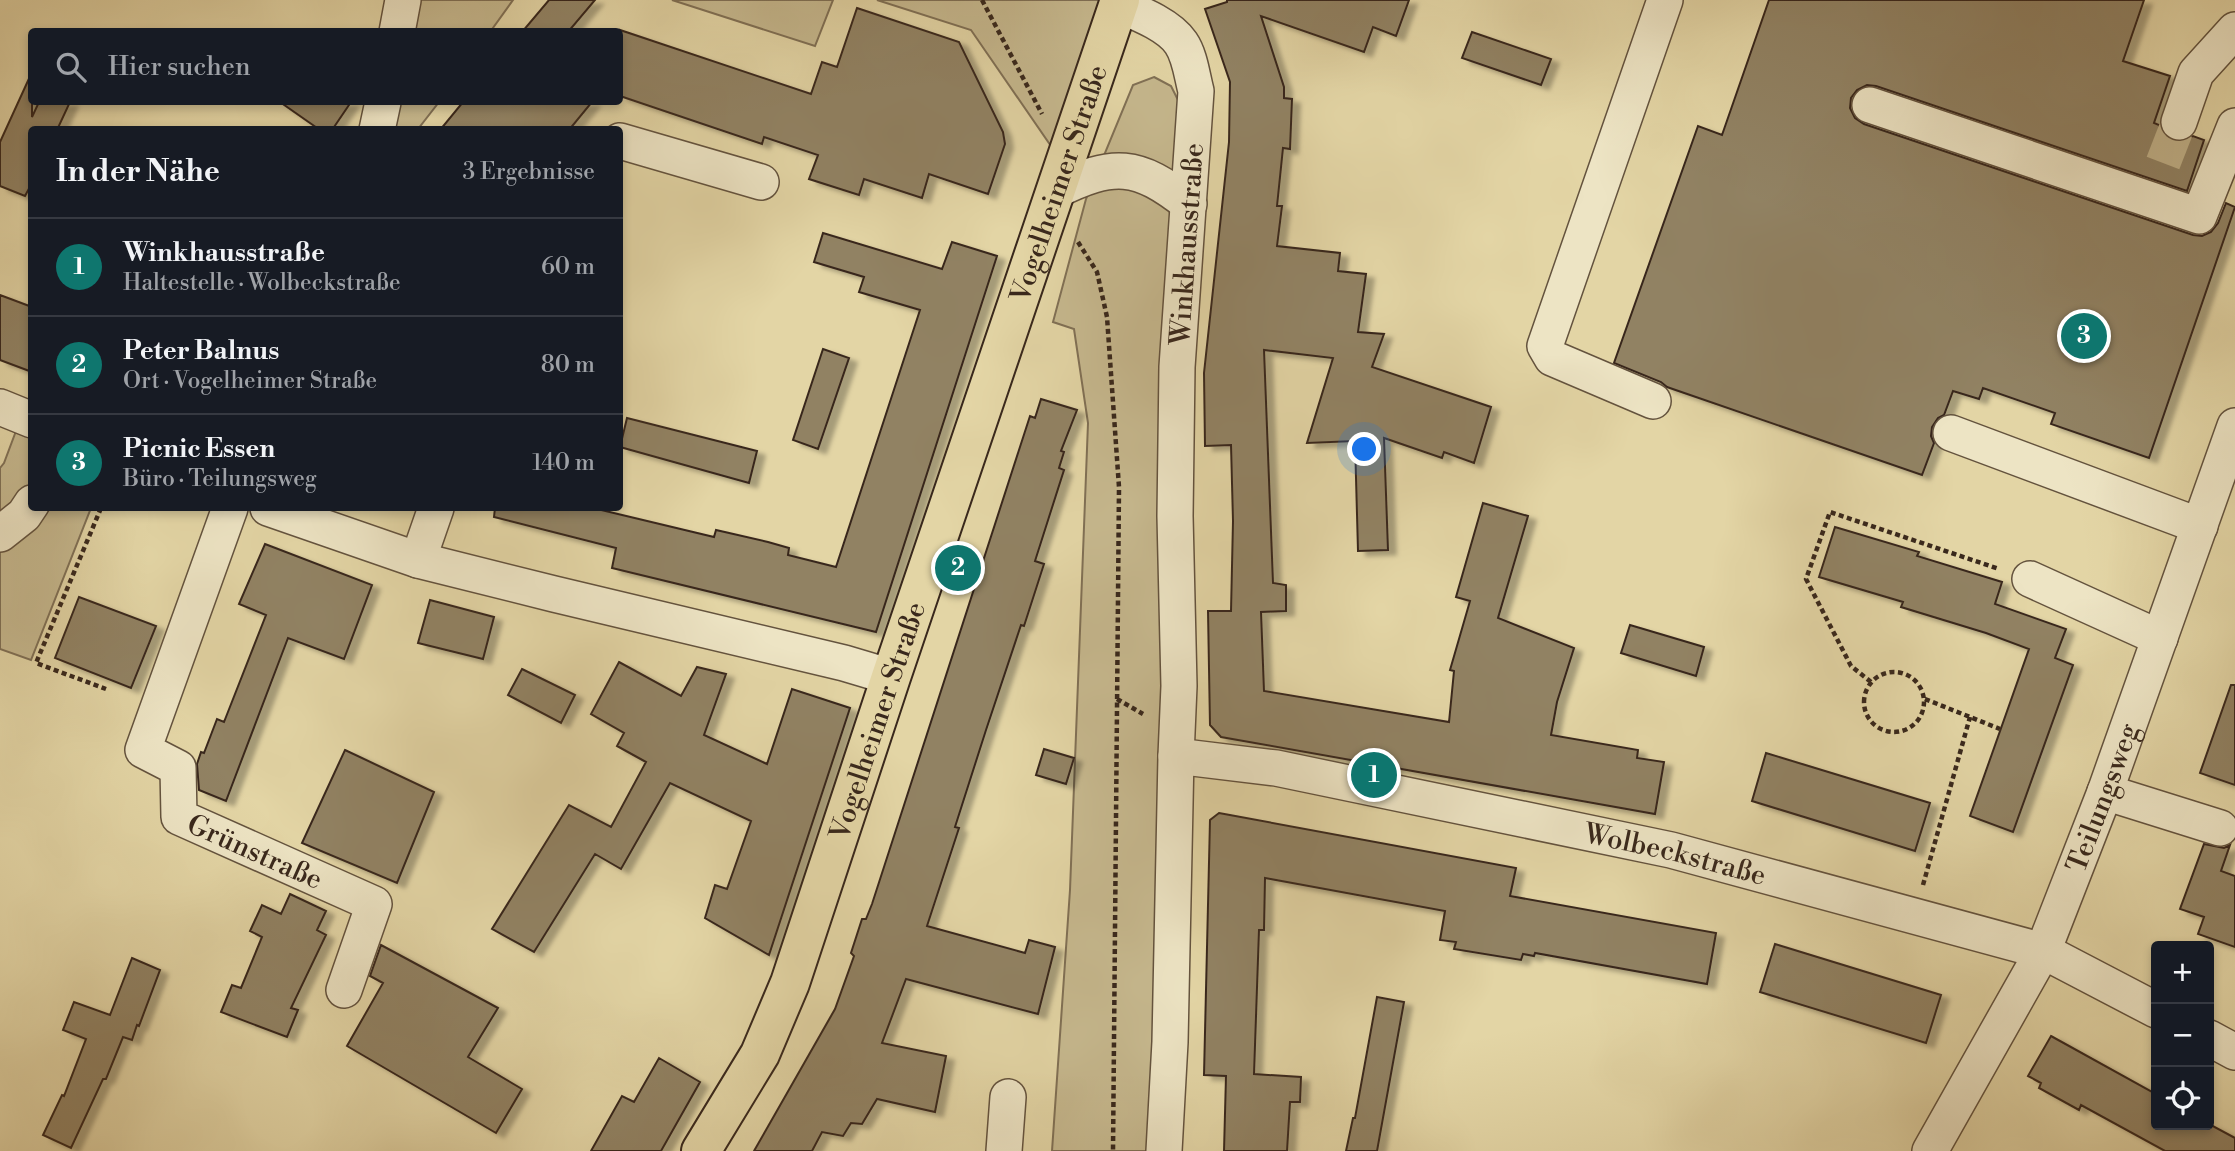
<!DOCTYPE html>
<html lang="de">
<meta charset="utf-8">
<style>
:root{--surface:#171b24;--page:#20242c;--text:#f1f3f6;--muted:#9ea1a6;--line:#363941;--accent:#0f766e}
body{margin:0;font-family:"Libre Bodoni",serif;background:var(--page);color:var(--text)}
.controls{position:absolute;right:21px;bottom:21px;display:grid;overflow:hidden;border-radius:7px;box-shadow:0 4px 10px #0003}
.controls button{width:63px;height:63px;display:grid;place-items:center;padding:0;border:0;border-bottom:2px solid var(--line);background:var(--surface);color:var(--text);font:35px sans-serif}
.you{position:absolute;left:1365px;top:450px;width:24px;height:24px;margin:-18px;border:5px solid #fff;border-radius:50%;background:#1a73e8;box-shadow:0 0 0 10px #1a73e833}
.badge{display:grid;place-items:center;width:46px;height:46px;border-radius:50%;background:var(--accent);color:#fff;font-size:23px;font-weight:700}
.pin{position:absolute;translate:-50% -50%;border:4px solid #fff;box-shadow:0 2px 7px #0006}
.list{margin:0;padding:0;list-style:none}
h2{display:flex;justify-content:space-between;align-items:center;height:91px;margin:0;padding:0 28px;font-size:30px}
h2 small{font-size:23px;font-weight:400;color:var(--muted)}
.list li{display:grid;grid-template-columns:46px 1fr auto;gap:21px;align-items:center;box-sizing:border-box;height:98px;padding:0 28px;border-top:2px solid var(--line)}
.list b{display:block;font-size:26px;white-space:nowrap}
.list p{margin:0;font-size:23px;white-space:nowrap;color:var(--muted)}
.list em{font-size:23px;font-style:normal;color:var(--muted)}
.icon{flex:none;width:38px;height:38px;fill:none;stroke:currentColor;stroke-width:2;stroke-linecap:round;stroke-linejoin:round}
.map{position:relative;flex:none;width:2235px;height:1151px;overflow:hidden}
.search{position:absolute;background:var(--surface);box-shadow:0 4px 10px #0003;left:28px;top:28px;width:595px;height:77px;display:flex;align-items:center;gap:18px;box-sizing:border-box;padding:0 24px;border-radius:7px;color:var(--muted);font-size:26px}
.panel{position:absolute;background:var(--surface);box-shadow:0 4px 10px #0003;left:28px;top:126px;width:595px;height:385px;border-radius:7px}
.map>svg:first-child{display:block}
</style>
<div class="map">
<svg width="2235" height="1151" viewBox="0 0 2235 1151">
<defs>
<filter id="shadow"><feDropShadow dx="8" dy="4.5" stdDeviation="2" flood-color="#0004"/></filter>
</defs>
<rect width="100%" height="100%" fill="#e3d5a5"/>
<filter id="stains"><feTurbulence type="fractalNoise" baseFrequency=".00286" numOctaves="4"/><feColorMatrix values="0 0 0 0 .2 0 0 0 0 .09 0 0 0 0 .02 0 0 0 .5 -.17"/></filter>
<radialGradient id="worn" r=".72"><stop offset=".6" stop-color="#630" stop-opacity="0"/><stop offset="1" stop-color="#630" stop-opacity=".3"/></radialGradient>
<path fill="#c6b88e" stroke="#807055" stroke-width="2" d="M 386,0 L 513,0 L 490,32 L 402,31 Z
M 672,0 L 833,0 L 815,46 Z
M 877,0 L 1119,0 L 1062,162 L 971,30 Z
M 1154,77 L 1171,86 L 1180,104 L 1160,1151 L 1052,1151 L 1070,890 L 1088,423 L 1074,329 L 1053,322 L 1086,199 L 1133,85 Z
M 387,102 L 439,102 L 418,129 L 382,130 Z
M 19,423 L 31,428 L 32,508 L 91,508 L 31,660 L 0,649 L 0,468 L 4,463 Z"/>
<path fill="#918263" stroke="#39281c" stroke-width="2" filter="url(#shadow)" d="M 549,0 L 595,0 L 568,32 L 522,32 Z
M 1227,0 L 1409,0 L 1396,36 L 1373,27 L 1364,52 L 1261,16 L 1284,87 L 1284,98 L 1292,99 L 1290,149 L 1283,148 L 1277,206 L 1282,206 L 1277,246 L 1340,253 L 1338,271 L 1366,274 L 1358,332 L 1384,334 L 1372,367 L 1491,407 L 1474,463 L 1444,452 L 1442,458 L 1384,438 L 1388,550 L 1358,551 L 1355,441 L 1307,443 L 1333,358 L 1264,350 L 1273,583 L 1286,585 L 1286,611 L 1261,612 L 1264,691 L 1449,722 L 1454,671 L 1450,670 L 1470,601 L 1456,597 L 1483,503 L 1528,516 L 1498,618 L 1574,648 L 1557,702 L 1551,735 L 1638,750 L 1637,758 L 1664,762 L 1655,814 L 1221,737 L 1210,725 L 1208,611 L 1231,611 L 1233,521 L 1231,445 L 1205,446 L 1204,373 L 1229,142 L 1230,82 L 1205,9 L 1227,2 Z
M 1769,0 L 2144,0 L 2123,61 L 2170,76 L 2154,123 L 2159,125 L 2164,136 L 2173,141 L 2183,142 L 2193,136 L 2204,140 L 2187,191 L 1876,86 L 1867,85 L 1857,90 L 1851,98 L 1850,108 L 1855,118 L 1864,124 L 2193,235 L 2202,236 L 2211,232 L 2218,223 L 2226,203 L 2235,207 L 2149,458 L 2051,424 L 2055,413 L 1983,388 L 1979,399 L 1953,391 L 1944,415 L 1938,418 L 1932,427 L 1931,436 L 1934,443 L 1922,475 L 1667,387 L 1661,382 L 1614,363 L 1698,126 L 1722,135 Z
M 857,8 L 959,42 L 1003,132 L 1005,144 L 988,194 L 929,174 L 922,198 L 864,179 L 859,195 L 809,179 L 818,155 L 764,137 L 762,144 L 620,96 L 620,30 L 811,94 L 822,62 L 837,67 Z
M 1472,32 L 1551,59 L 1541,85 L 1462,58 Z
M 32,72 L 32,117 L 39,102 L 70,102 L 57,130 L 32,130 L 32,183 L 25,196 L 0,186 L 0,142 Z
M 280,102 L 351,102 L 332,130 L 320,130 Z
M 463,102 L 592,102 L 569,130 L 440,130 Z
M 823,233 L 942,269 L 952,242 L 997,256 L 876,632 L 612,568 L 616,548 L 494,517 L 495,508 L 593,508 L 714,537 L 716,530 L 768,542 L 789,548 L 788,555 L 836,567 L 920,310 L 859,292 L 864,277 L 814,262 Z
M 0,295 L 32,307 L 32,372 L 0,360 Z
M 823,349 L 849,358 L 818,449 L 793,440 Z
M 1041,399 L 1077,410 L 1061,451 L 1064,452 L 1059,468 L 1064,470 L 1035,561 L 1044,564 L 1024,626 L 1021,625 L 986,730 L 955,827 L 959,828 L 927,926 L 1025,953 L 1029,940 L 1055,947 L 1038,1014 L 906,979 L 882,1043 L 946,1056 L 935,1112 L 877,1099 L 862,1124 L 851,1123 L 843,1136 L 822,1132 L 812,1151 L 754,1151 L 835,1009 L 854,956 L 851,953 L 862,919 L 866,919 L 872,904 L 1030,416 L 1035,418 Z
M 627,418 L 757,451 L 749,483 L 620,447 Z
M 1835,527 L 1919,552 L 1917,556 L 2002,582 L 1995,604 L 2066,629 L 2055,658 L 2073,665 L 2013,832 L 1970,816 L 2029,649 L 1986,633 L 1901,607 L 1903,602 L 1819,577 Z
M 265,544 L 372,585 L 344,659 L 288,638 L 226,801 L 199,790 L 197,764 L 201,752 L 204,753 L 217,719 L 224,722 L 266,615 L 239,604 Z
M 79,597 L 156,626 L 131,688 L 55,658 Z
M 430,600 L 494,617 L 483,659 L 418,643 Z
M 1630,625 L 1704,647 L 1696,676 L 1621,653 Z
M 619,662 L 681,696 L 697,667 L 726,674 L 704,735 L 767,764 L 792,689 L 850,708 L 769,955 L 705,918 L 715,885 L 727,889 L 751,821 L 670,783 L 621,869 L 595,854 L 534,952 L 492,929 L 569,805 L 611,827 L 646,762 L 617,746 L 624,733 L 591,714 Z
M 522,669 L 575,695 L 561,723 L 508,695 Z
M 2231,685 L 2235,685 L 2235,785 L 2200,773 Z
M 1044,749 L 1074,758 L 1066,784 L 1036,775 Z
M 345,750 L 434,792 L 397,883 L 302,843 Z
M 1766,753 L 1930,803 L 1915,851 L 1752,801 Z
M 1219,813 L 1516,868 L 1510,896 L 1716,933 L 1707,984 L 1535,953 L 1534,956 L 1523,954 L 1521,960 L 1454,949 L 1456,942 L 1440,940 L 1445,911 L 1265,878 L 1264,930 L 1259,930 L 1254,1074 L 1301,1077 L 1300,1102 L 1290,1102 L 1287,1151 L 1224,1151 L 1226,1076 L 1204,1075 L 1210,820 Z
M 2204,844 L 2224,848 L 2230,845 L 2221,871 L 2235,876 L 2235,947 L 2198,934 L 2204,917 L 2180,909 Z
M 290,894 L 326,911 L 317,930 L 326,935 L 291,1008 L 298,1010 L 287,1037 L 221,1012 L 232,985 L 241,988 L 262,937 L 250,931 L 262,905 L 281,914 Z
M 1775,944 L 1941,995 L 1926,1043 L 1760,992 Z
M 381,945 L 498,1008 L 468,1057 L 522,1089 L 496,1133 L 347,1046 L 383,983 L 370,976 Z
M 132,958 L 160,970 L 139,1026 L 137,1025 L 132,1040 L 123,1037 L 106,1079 L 103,1079 L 71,1148 L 43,1135 L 62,1095 L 64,1096 L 86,1039 L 63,1030 L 74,1002 L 110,1015 Z
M 1377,997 L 1404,1002 L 1377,1151 L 1346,1151 L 1353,1118 L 1355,1118 Z
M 2051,1036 L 2156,1094 L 2156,1125 L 2211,1125 L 2235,1138 L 2235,1151 L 2165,1151 L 2081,1105 L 2079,1110 L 2039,1088 L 2041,1083 L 2028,1076 Z
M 659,1058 L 700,1082 L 661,1151 L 591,1151 L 622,1096 L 634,1102 Z"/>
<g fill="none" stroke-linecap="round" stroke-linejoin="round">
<path stroke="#c1b28a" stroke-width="35" stroke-dasharray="35 18" stroke-linecap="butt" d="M 2163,163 L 2179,122"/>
<defs>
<g id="minor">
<path d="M 1119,5 C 1138,13 1169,25 1181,43 C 1190,56 1192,76 1196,91 L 1177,367 L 1175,516 L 1179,686 L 1176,756 L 1170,1042 L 1164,1151"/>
<path d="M 397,32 L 403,0"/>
<path d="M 1870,105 L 2199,216 L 2235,126"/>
<path d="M 2179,122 L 2196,73 L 2235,30"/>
<path d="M 377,130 L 383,102"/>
<path d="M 620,141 L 761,182"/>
<path d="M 1055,191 C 1114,162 1137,163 1189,204"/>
<path d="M 1653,401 L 1552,358 L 1545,346 L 1665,0"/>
<path d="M 0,407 L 32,420"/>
<path d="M 1951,433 L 2200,526"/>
<path id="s1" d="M 230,508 L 143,750 L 178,768 L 179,817 L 374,904 L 344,990"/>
<path d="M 268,508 L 418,560 L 554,594 L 844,663 L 891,677"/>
<path d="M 0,534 L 24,515 L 32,503"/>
<path d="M 418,560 L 436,508"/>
<path d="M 2030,579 L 2160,638"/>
<path id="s2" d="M 1176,756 L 1276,768 L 1671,850 L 2043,951 L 2156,1010"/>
<path d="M 2105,792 L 2220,828"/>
<path d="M 2209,1038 L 2235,1052"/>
<path d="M 1004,1151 L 1008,1097"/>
<path id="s3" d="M 1930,1151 L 2043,951 L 2105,792 L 2235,426"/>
</g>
<g id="major">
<path id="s4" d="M 701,1151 L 760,1054 L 790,983 L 891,677 L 1120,0"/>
</g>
</defs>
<use href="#minor" stroke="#64533e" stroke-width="38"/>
<use href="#major" stroke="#39281c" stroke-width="42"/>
<path stroke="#39281c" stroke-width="4.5" stroke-dasharray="5 3.5" stroke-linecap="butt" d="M 982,0 L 1042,114
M 1078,242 L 1097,272 L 1107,317 L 1119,487 L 1113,1151
M 101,508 L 36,663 L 106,689
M1864 702a30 30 0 1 1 60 0a30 30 0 1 1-60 0Z
M 1871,682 L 1851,666 L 1806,579 L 1830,512 L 1999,569
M 1117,699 L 1143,714
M 1925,699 L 2000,729
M 1923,885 L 1970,717"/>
<use href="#minor" stroke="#ede4c4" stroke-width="35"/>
<use href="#major" stroke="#e3d5a5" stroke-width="38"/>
</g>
<g text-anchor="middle" stroke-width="7" stroke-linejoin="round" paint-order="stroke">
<g font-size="28" fill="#39281c" stroke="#ede4c4">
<text dy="10" stroke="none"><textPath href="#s4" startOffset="1034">Vogelheimer Straße</textPath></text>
<text transform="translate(1186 244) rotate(-86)" y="10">Winkhausstraße</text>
<text dy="10" stroke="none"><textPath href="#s4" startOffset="467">Vogelheimer Straße</textPath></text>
<text dy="10" stroke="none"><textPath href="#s3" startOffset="394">Teilungsweg</textPath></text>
<text dy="10" stroke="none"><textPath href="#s1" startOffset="429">Grünstraße</textPath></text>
<text dy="10" stroke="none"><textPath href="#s2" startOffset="509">Wolbeckstraße</textPath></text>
</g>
</g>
<rect width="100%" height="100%" filter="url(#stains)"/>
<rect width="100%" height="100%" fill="url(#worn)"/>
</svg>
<div class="controls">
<button>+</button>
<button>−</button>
<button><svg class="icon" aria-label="locate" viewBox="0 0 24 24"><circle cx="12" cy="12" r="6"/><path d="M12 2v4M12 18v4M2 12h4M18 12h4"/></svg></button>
</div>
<div class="you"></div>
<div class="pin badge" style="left:1374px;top:775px">1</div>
<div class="pin badge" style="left:958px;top:568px">2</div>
<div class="pin badge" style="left:2084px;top:336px">3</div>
<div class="search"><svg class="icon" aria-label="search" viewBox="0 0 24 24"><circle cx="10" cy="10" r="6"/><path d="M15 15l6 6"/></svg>Hier suchen</div>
<section class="panel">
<h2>In der Nähe<small>3 Ergebnisse</small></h2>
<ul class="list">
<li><span class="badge">1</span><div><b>Winkhausstraße</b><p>Haltestelle · Wolbeckstraße</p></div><em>60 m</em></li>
<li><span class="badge">2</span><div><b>Peter Balnus</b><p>Ort · Vogelheimer Straße</p></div><em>80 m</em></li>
<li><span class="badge">3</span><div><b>Picnic Essen</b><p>Büro · Teilungsweg</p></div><em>140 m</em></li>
</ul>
</section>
</div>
